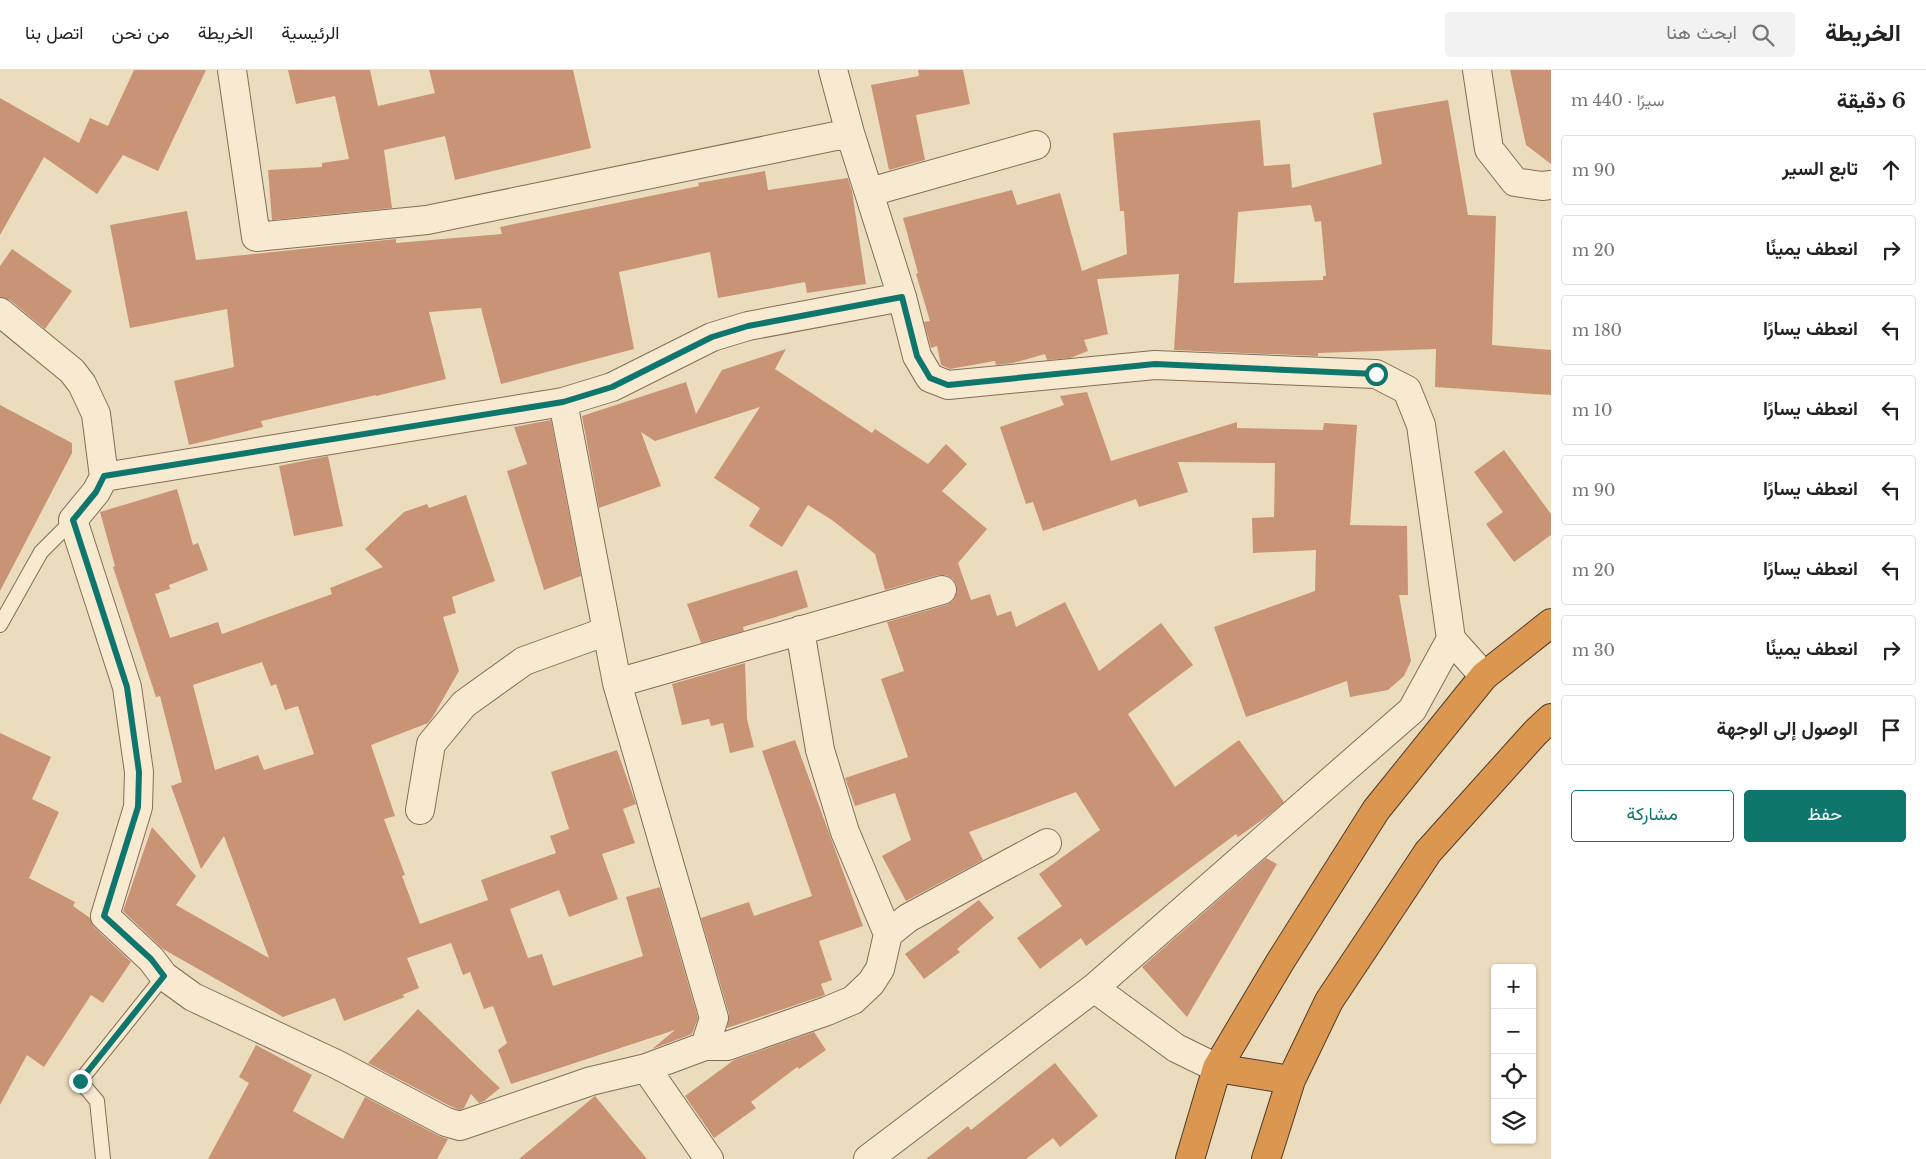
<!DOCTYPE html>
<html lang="ar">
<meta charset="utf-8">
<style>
:root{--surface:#fff;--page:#f2f2f2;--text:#222;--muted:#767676;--line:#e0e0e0;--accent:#0f766e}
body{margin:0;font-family:"Libre Baskerville",Vazirmatn,serif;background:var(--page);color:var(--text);direction:rtl}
.controls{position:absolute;right:15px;bottom:15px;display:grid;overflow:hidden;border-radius:5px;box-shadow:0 1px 4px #0004}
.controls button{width:45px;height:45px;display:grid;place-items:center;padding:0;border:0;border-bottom:1px solid var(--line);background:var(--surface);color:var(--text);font:25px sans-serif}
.stop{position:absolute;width:15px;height:15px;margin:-11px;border:4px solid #0f766e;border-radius:50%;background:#fff}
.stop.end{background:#0f766e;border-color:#fff;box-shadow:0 1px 5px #0008}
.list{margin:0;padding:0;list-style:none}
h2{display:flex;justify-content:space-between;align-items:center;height:65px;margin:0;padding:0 20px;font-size:21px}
h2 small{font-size:16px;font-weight:400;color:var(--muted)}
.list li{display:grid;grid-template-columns:32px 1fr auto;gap:15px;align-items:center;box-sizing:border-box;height:70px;margin:0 10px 10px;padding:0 10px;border:1px solid var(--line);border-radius:5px}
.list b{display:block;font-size:19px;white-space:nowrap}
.list em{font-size:16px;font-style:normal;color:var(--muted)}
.actions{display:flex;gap:10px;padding:15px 20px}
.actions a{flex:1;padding:11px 0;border:1px solid var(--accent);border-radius:5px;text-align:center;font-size:18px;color:var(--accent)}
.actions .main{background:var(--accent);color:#fff}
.icon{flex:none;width:28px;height:28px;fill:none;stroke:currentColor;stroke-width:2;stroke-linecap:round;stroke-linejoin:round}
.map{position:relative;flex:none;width:1551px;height:1089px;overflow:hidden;direction:ltr}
header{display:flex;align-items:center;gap:30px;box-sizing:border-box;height:70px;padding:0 25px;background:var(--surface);border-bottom:1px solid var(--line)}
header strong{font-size:24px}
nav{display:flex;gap:28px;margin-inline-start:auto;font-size:18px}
.search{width:350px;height:45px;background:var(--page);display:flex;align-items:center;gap:12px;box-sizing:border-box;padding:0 18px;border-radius:5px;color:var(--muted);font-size:19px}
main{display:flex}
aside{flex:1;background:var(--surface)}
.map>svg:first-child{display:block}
</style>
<header>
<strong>الخريطة</strong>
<div class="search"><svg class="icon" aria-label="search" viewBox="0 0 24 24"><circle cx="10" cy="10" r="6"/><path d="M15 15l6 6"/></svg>ابحث هنا</div>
<nav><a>الرئيسية</a><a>الخريطة</a><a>من نحن</a><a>اتصل بنا</a></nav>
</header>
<main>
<aside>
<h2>6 دقيقة<small>سيرًا · 440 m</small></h2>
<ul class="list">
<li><svg class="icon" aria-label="ahead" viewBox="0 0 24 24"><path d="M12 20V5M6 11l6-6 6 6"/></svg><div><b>تابع السير</b></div><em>90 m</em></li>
<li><svg class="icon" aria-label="right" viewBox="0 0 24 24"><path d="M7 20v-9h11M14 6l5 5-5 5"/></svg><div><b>انعطف يمينًا</b></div><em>20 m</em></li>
<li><svg class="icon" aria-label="left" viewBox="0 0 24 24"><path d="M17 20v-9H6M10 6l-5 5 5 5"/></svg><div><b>انعطف يسارًا</b></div><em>180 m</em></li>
<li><svg class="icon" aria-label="left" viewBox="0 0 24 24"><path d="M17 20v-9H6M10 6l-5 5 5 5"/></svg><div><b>انعطف يسارًا</b></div><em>10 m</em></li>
<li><svg class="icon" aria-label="left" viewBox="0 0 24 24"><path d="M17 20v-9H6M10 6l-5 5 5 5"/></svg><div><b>انعطف يسارًا</b></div><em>90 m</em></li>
<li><svg class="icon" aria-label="left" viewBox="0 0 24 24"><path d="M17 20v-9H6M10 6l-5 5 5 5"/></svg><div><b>انعطف يسارًا</b></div><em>20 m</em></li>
<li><svg class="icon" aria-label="right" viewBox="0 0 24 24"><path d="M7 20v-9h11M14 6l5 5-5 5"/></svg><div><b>انعطف يمينًا</b></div><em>30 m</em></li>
<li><svg class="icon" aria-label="arrive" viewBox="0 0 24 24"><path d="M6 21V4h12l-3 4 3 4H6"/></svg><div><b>الوصول إلى الوجهة</b></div></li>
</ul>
<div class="actions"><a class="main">حفظ</a><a>مشاركة</a></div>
</aside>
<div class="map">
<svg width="1551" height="1089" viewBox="0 0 1551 1089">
<rect width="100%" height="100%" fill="#ecdcbe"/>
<path fill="#c99375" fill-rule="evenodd" d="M 134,0 L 206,0 L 158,101 L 123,85 L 97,124 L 44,87 L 0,165 L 0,28 L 79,73 L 90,48 L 108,56 Z
M 288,0 L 370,0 L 378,36 L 435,23 L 429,0 L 573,0 L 591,78 L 455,110 L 445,66 L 384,80 L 392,138 L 272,150 L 268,100 L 322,97 L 322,93 L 349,89 L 335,26 L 296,34 Z
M 918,0 L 963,0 L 970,34 L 916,45 L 925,90 L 889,100 L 871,15 L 919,6 Z
M 1510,0 L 1551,0 L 1551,94 L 1526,75 Z
M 1448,30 L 1468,145 L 1496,146 L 1492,275 L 1551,280 L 1551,325 L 1435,317 L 1436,279 L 1318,283 L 1318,286 L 1316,286 L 1174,280 L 1179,204 L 1097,209 L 1108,264 L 1084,270 L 1088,281 L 1070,288 L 1047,290 L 1045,284 L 1013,293 L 996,295 L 995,291 L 950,299 L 941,295 L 937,276 L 931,278 L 924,252 L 930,251 L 916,204 L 918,203 L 903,148 L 1012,120 L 1017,135 L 1060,123 L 1082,201 L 1127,184 L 1124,141 L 1120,141 L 1113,63 L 1260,50 L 1264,96 L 1290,94 L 1292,118 L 1382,94 L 1373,43 ZM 1311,135 L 1315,152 L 1321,151 L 1326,206 L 1323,206 L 1323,210 L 1234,213 L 1238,142 Z
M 765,101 L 768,120 L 848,108 L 852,121 L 866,214 L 807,223 L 805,212 L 718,228 L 710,182 L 619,202 L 634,279 L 501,314 L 481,238 L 429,242 L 446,309 L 376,326 L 376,325 L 261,351 L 263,357 L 189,375 L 174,311 L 234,297 L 227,239 L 130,258 L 110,155 L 187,141 L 196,190 L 396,169 L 396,173 L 502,164 L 500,157 L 699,116 L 698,113 Z
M 12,179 L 72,221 L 45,259 L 10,230 L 0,227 L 0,196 Z
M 786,279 L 775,299 L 872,363 L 875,359 L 928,394 L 946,374 L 967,394 L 942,421 L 987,459 L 958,493 L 971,530 L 990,524 L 997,546 L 1011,541 L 1016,557 L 1065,532 L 1099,601 L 1161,553 L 1193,595 L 1128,644 L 1175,717 L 1239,670 L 1284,732 L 1266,747 L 1238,767 L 1236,764 L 1086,876 L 1081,868 L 1040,899 L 1017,868 L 1062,836 L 1039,804 L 1100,760 L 1076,722 L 969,762 L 983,790 L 906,831 L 882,786 L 911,770 L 895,723 L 855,736 L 845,708 L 908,687 L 881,609 L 904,601 L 887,552 L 946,535 L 953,531 L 957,523 L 957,516 L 953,509 L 946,505 L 938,505 L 885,520 L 875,484 L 832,450 L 808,435 L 782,477 L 749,456 L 760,438 L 714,408 L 760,337 L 655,371 L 641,362 L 661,416 L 599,438 L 582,346 L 686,312 L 696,344 L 722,300 Z
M 1087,322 L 1111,391 L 1237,352 L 1237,358 L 1323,360 L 1324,353 L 1357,355 L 1350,455 L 1407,456 L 1408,525 L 1399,525 L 1411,591 L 1404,606 L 1388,620 L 1350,627 L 1347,611 L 1246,647 L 1214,557 L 1315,521 L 1316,480 L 1253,483 L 1252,448 L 1274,447 L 1275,393 L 1178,392 L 1188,422 L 1139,437 L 1136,429 L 1043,461 L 1033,432 L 1026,434 L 1000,357 L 1064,335 L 1060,326 Z
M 0,335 L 72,373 L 72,383 L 0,521 Z
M 551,350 L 581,506 L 544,520 L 507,401 L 527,394 L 514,357 Z
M 1504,380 L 1551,444 L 1551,465 L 1514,492 L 1486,454 L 1503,442 L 1474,402 Z
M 328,386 L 343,456 L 294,466 L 279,396 Z
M 177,419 L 193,475 L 198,473 L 208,500 L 169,515 L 170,519 L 155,524 L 170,568 L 218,552 L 222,564 L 332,524 L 330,518 L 383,497 L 365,479 L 404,442 L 427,434 L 429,438 L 466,425 L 495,511 L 452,527 L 456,543 L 443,547 L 459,601 L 432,648 L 428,653 L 371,675 L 395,746 L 384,749 L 405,805 L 402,806 L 420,854 L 488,830 L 481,810 L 556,783 L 550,766 L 569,759 L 551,702 L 617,680 L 636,734 L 623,739 L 635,773 L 602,784 L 618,829 L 569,847 L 559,820 L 510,839 L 528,888 L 542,884 L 553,916 L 643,886 L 626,827 L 660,817 L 698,948 L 692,964 L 652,979 L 675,960 L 511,1014 L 498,980 L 507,973 L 493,936 L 484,939 L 470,902 L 463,905 L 451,873 L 407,888 L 419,918 L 402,925 L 405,927 L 344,951 L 335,928 L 283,947 L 163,879 L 123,841 L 152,757 L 196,806 L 176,835 L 269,888 L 224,766 L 201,799 L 171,716 L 182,712 L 160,626 L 156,627 L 113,497 L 115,496 L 100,442 ZM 262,592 L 271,616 L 276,614 L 285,640 L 298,636 L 314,684 L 264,700 L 258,685 L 215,700 L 193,615 Z
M 797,500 L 808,537 L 743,557 L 744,561 L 701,573 L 687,534 Z
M 745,593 L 747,649 L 754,677 L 730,683 L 723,653 L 711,656 L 709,649 L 682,655 L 672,614 Z
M 0,663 L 51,687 L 32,729 L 59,742 L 29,808 L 75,832 L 73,836 L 90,848 L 94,857 L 131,892 L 103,933 L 91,925 L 44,997 L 27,985 L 0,1035 Z
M 795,670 L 863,856 L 819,871 L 832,910 L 821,914 L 825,925 L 727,958 L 729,944 L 701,848 L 749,832 L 754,846 L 812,826 L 762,681 Z
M 1266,788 L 1277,794 L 1187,947 L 1142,897 Z
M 979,830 L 994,848 L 957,879 L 960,882 L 924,909 L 905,884 Z
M 418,939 L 485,1004 L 500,1018 L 484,1031 L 479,1033 L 471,1024 L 464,1038 L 460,1040 L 452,1037 L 368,993 Z
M 814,962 L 826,980 L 799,999 L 797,997 L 751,1032 L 756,1038 L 714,1068 L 685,1026 L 734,990 Z
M 256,975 L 312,1005 L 293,1041 L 343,1069 L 365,1027 L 439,1066 L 448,1069 L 437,1089 L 208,1089 L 249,1013 L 239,1007 Z
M 1055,993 L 1098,1046 L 1060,1077 L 1053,1068 L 1026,1089 L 926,1089 L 968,1056 L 971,1060 Z
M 595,1026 L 647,1089 L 519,1089 Z"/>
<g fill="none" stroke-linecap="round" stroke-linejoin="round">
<defs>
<path id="lane" d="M 0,555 L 41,482 L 73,450
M 103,1089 L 97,1031 L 80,1011 L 164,906"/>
<path id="street" d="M 232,0 L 256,167 L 427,150 L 850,63 L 902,227 L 917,286 L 930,308 L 948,315 L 1155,295 L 1376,304 L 1407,320 L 1421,355 L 1451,569 L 1484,606
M 833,0 L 850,63
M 1477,0 L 1489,79 L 1515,112 L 1542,116 L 1551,115
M 870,122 L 1036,75
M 0,242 L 72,301 L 82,314 L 96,344 L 104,407 L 96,422 L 73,450 L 127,617 L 139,702 L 138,737 L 105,846 L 151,889 L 164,906 L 193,927 L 336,994 L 446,1052 L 460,1056 L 591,1011 L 646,998
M 563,332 L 617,613 L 714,948 L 705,976 L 646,998 L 709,1089
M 104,407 L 563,332 L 612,317 L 712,267 L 748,256 L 902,227
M 800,560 L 820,680 L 845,762 L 888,864
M 617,613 L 942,520
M 420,740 L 431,674 L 464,634 L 524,591 L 607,561
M 1094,918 L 1176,978 L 1217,998
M 705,976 L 727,976 L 827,941 L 853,930 L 871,913 L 880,899 L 888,864 L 908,848 L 1047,773
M 868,1089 L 1094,918 L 1412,640 L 1451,569"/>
<path id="highway" d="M 1217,998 L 1291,1010
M 1190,1089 L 1217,998 L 1280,892 L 1376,740 L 1484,606 L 1551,553
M 1266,1089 L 1291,1010 L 1329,931 L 1428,782 L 1535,663 L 1551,648"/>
</defs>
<use href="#lane" stroke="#836d57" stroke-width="16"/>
<use href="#street" stroke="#836d57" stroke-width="30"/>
<use href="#highway" stroke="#513b2c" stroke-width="30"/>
<use href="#lane" stroke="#f7ead1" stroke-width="14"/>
<use href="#street" stroke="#f7ead1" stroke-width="28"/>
<use href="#highway" stroke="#db964f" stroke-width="28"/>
</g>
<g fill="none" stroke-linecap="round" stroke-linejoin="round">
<path stroke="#0f766e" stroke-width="6" d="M 80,1011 L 164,906 L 151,889 L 104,846 L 138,737 L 139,702 L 127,617 L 73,450 L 96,422 L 104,406 L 563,332 L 612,317 L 712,267 L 748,256 L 902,227 L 917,286 L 930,308 L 948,315 L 1155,294 L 1376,304"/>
</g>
</svg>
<div class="controls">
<button>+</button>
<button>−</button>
<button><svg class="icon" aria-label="locate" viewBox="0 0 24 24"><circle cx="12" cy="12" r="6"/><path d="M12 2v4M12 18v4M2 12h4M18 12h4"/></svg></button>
<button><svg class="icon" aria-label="layers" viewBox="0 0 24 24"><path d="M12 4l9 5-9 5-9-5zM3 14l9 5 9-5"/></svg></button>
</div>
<div class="stop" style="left:1376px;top:304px"></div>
<div class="stop end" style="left:80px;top:1011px"></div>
</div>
</main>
